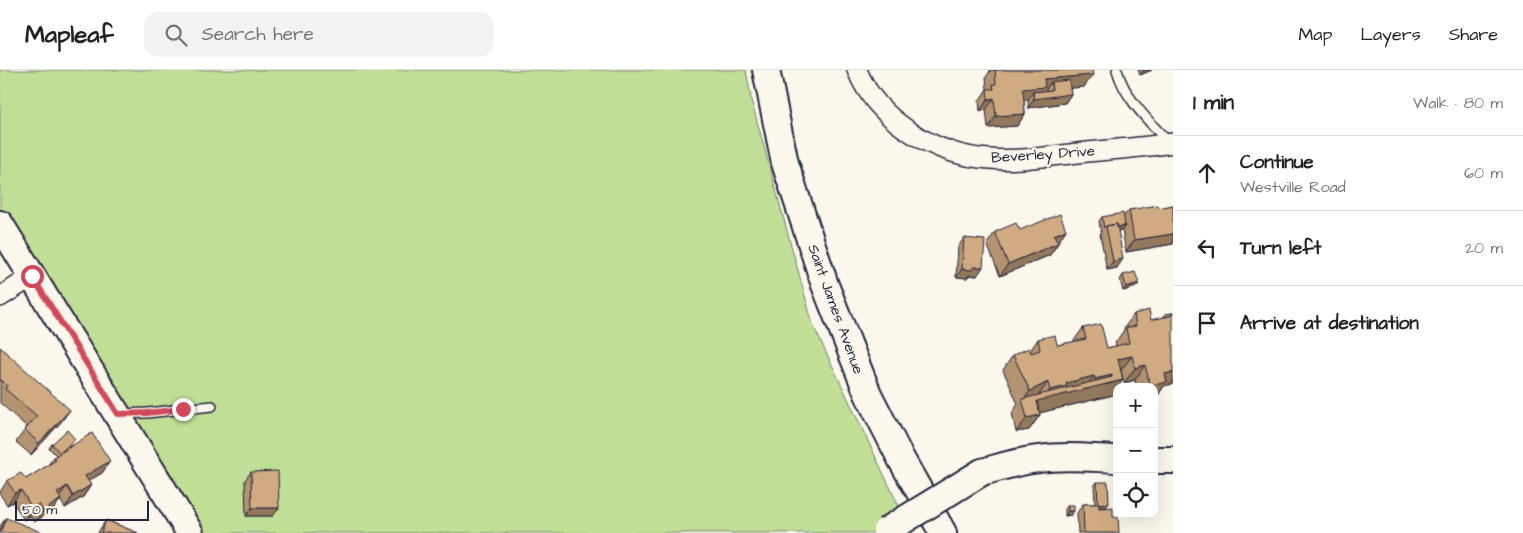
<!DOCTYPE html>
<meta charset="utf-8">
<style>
:root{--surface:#fff;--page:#f2f2f2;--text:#222;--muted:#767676;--line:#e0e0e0}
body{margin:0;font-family:"Architects Daughter",sans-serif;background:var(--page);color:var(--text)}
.controls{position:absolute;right:15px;bottom:15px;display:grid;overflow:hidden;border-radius:10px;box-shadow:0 5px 20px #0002}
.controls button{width:45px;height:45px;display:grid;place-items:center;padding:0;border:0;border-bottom:1px solid var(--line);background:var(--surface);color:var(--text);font:25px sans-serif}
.scale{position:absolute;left:15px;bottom:12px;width:134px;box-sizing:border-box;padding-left:5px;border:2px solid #22223b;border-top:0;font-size:14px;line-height:18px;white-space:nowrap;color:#22223b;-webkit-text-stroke:4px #fbf7ec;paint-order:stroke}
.stop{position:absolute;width:15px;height:15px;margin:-11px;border:4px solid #d1495b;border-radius:50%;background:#fff}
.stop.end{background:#d1495b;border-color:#fff;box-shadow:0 1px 5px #0008}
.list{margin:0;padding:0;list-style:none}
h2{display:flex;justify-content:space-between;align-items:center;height:65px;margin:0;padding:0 20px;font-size:21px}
h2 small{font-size:16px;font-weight:400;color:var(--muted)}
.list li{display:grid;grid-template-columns:32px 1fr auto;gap:15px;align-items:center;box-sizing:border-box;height:75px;padding:0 20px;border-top:1px solid var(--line)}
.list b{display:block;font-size:19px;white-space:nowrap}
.list p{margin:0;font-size:16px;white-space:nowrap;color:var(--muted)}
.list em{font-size:16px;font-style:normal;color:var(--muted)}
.icon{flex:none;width:28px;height:28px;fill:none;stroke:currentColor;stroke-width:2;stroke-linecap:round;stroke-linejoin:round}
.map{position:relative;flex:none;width:1173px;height:463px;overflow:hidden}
header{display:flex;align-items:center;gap:30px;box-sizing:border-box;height:70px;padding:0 25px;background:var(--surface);border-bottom:1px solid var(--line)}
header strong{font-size:24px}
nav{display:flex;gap:28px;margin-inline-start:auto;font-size:18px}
.search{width:350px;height:45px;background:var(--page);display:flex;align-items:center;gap:12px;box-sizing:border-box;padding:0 18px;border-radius:15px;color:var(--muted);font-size:19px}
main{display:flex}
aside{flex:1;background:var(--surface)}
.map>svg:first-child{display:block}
</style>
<header>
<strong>Mapleaf</strong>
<div class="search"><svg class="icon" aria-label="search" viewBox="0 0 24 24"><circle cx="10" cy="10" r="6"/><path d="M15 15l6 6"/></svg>Search here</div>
<nav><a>Map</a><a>Layers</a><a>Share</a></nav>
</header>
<main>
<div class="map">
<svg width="1173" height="463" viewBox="0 0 1173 463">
<rect width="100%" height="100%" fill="#fbf7ec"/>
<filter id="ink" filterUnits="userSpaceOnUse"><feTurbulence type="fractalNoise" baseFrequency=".02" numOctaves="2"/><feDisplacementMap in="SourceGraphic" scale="10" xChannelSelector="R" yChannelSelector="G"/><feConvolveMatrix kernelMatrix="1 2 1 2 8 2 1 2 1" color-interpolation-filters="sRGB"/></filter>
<g filter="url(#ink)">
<path fill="#c0de96" stroke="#718068" d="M 0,0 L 746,0 L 752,33 L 813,255 L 905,449 L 880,463 L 195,463 L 0,146 Z"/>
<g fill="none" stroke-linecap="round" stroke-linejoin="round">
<defs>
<path id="lane" d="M 1117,0 C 1125,29 1149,51 1169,73
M 120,344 L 147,343 L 212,336"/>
<path id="street" d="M 857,0 C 877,51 937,86 990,89 C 1017,91 1044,87 1070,84 C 1104,80 1139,78 1173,73
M 0,227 L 33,206"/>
<path id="secondary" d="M 766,0 L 785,93 L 825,215 L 868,324 L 900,387 L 943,463
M 0,154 L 190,463
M 1154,390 L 1173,390
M 982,402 C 1001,397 1019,391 1039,389 C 1064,385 1091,388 1117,389"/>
</defs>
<use href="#lane" stroke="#22223b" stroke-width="12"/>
<use href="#street" stroke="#22223b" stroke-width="22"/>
<use href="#secondary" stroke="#22223b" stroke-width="30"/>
<use href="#lane" stroke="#fbf7ec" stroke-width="9"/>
<use href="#street" stroke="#fbf7ec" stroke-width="19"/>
<use href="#secondary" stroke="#fbf7ec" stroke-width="26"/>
<defs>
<path id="secondary-bridge" d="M 886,461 L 982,402"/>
</defs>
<use href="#secondary-bridge" stroke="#22223b" stroke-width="30" stroke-linecap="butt"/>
<use href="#secondary-bridge" stroke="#fbf7ec" stroke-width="26"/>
</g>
<path fill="#b39370" stroke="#22223b" d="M 990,0 L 1092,0 L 1084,17 L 1070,18 L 1071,24 L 1065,33 L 1028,38 L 1028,30 L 1024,30 L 1025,44 L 1017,56 L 988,58 L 986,40 L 980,41 L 979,31 L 987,19 L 986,7 L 990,1 Z
M 1138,0 L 1152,0 L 1140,5 Z
M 1173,135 L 1173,174 L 1126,182 L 1122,160 L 1118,161 L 1117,198 L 1107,200 L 1100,164 L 1101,163 L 1099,151 L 1102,147 L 1123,147 L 1129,140 L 1159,138 Z
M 1020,160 L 1066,160 L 1057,172 L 1058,173 L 1050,185 L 1000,206 L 987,174 L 995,162 Z
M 964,168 L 977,206 L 969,205 L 967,208 L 956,207 L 958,177 Z
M 1123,205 L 1139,213 L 1136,217 L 1123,221 L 1120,210 Z
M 1173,243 L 1164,316 L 1157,327 L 1154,328 L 1154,317 L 1136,317 L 1135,310 L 1124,313 L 1121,300 L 1117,319 L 1113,325 L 1039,343 L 1040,345 L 1029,360 L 1016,362 L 1012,343 L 1018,334 L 1003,300 L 1013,285 L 1030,281 L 1038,269 L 1057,275 L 1073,272 L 1083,258 L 1107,278 L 1116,276 L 1115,273 L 1124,260 L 1124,258 L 1134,244 L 1151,250 L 1162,248 L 1165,244 Z
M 0,277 L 61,352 L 31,385 L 16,372 L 27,357 L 0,333 Z
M 75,369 L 68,378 L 110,391 L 102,403 L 88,411 L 91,415 L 83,427 L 65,438 L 60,430 L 52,441 L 34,452 L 30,446 L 24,450 L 13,432 L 7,435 L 0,424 L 0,422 L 7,411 L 26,409 L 47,396 L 54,387 L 56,385 L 49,378 L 52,374 Z
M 251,402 L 273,446 L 246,446 L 245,410 Z
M 1097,412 L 1109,433 L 1106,437 L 1113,447 L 1119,463 L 1078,463 L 1077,443 L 1083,434 L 1095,434 L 1094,416 Z
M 1068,435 L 1074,441 L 1071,445 L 1065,446 L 1065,439 Z
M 6,448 L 0,463 L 0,456 Z
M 106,450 L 138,463 L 98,463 L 100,459 Z"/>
<path fill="#92785b" stroke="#22223b" d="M 1144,0 L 1152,0 L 1140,5 Z
M 1093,5 L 1084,17 L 1052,20 L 1051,12 L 1045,21 L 1071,24 L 1065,33 L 1028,38 L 1034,29 L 1033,22 L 1028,30 L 1014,31 L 1023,19 L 1044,9 Z
M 994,28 L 986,40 L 980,41 L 988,29 Z
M 1025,44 L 1017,56 L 988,58 L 996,46 Z
M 1125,156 L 1122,160 L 1108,163 L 1107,159 Z
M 1066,160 L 1058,172 L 1046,177 L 1054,165 Z
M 1173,164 L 1173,174 L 1126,182 L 1134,170 Z
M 1058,173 L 1050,185 L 1000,206 L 1008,194 Z
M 1123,189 L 1117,198 L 1107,200 L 1113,191 Z
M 973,197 L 983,197 L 977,206 L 969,205 L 967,208 L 956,207 L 962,199 Z
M 1139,213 L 1136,217 L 1123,221 L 1126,217 Z
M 1132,286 L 1121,300 L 1108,304 L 1118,289 Z
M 1145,295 L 1135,310 L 1124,313 L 1135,298 Z
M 1173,302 L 1173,314 L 1164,316 L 1157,327 L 1154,328 L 1154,317 L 1150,317 L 1150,316 L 1165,304 Z
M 1112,305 L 1105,315 L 1123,310 L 1118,317 L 1117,317 L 1117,319 L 1113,325 L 1027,346 L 1037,331 L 1043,329 L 1050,320 L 1066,313 L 1094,306 L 1085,319 L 1088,319 L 1095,309 Z
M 1048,312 L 1038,326 L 1023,331 L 1030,321 Z
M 70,340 L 61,352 L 31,385 L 39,373 Z
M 1040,345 L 1029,360 L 1016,362 L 1027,348 Z
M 110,391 L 102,403 L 77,418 L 85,406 Z
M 91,415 L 83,427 L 65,438 L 73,426 Z
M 67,416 L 58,428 L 57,423 Z
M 21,420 L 13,432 L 7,435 L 15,423 Z
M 61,429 L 52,441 L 34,452 L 43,441 Z
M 1109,433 L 1106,437 L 1095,438 L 1098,434 Z
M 39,434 L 30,446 L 24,450 L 32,438 Z
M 252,438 L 279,438 L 273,446 L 246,446 Z
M 1068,441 L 1074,441 L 1071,445 L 1065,446 Z"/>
<path fill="#d0ab82" stroke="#22223b" d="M 995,0 L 1092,0 L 1093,5 L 1044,9 L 1045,17 L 1023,19 L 1025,44 L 996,46 L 994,28 L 988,29 L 987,19 L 994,19 L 993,14 L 996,14 Z
M 1069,10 L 1071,24 L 1034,29 L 1033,22 L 1052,20 L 1051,12 Z
M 1158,135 L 1159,138 L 1173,135 L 1173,164 L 1134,170 L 1129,140 Z
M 1123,143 L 1125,156 L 1117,157 L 1117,154 L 1106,156 L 1104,158 L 1102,147 Z
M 1060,144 L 1066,160 L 1054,165 L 1058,173 L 1008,194 L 995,162 L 1016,153 L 1020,160 Z
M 1117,154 L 1123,189 L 1113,191 L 1106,156 Z
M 964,168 L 985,170 L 983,197 L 973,197 L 973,200 L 962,199 Z
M 1135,202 L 1139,213 L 1126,217 L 1123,205 Z
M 1149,240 L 1151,250 L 1173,245 L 1173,302 L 1165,304 L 1167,312 L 1150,316 L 1145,295 L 1135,298 L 1132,286 L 1118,289 L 1123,310 L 1037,331 L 1040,345 L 1027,348 L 1022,329 L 1112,307 L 1112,305 L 1095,309 L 1094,306 L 1066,313 L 1067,316 L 1050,320 L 1048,312 L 1030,321 L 1013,285 L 1029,278 L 1031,283 L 1040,280 L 1038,269 L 1055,265 L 1057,275 L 1086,269 L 1083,258 L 1101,254 L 1107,278 L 1129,273 L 1126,258 L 1136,256 L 1134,244 Z
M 1173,243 L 1173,245 L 1165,247 L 1165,244 Z
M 0,277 L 70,340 L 39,373 L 25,360 L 37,346 L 5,319 L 7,316 L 0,309 Z
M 67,360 L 75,369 L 60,383 L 52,374 Z
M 92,363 L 110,391 L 85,406 L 91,415 L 73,426 L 67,416 L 57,423 L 61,429 L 43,441 L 39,434 L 32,438 L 21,420 L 15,423 L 7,411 L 21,403 L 26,409 L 56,390 L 54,387 Z
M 278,401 L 279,438 L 252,438 L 251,402 Z
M 1097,412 L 1108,412 L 1109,433 L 1098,434 Z
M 1083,434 L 1099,434 L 1099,438 L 1113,437 L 1113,447 L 1118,447 L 1119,463 L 1084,463 Z
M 1068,435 L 1074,435 L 1074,441 L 1068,441 Z
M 6,448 L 44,463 L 0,463 Z
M 106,450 L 138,463 L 101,463 Z"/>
</g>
<g fill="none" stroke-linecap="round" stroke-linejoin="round" filter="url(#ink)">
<path stroke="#d1495b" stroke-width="6" d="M 32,206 L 118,344 L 147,343 L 183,339"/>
</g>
<g text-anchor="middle" stroke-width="4.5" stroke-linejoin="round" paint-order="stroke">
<g font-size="15" fill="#22223b" stroke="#fbf7ec">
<text transform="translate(1043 84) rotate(-4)" y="5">Beverley Drive</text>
<text transform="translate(836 239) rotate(70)" y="5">Saint James Avenue</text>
</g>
</g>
</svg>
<div class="controls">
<button>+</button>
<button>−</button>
<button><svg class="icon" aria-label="locate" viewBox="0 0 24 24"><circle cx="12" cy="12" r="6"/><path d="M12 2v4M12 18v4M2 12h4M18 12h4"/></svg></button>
</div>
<div class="scale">50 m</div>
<div class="stop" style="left:32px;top:206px"></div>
<div class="stop end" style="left:183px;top:339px"></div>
</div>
<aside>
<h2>1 min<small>Walk · 80 m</small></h2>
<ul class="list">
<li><svg class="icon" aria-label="ahead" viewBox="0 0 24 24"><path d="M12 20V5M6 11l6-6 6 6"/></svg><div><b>Continue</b><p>Westville Road</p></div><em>60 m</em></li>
<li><svg class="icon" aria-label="left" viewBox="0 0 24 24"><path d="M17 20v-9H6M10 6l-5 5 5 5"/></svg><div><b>Turn left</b></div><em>20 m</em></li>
<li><svg class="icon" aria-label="arrive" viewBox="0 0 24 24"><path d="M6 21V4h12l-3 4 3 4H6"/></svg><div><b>Arrive at destination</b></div></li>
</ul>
</aside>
</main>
